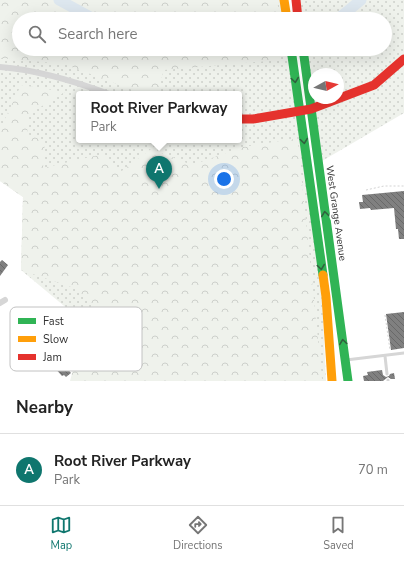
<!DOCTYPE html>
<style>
:root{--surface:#fff;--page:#f6f6f6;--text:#222;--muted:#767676;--line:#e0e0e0;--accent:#0f766e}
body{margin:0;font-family:"Nunito Sans",sans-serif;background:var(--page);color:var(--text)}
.compass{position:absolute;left:308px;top:68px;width:36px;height:36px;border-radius:50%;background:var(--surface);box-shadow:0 4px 16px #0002;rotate:82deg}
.you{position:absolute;left:224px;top:179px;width:14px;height:14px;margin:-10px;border:3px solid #fff;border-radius:50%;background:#1a73e8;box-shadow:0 0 0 6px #1a73e833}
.badge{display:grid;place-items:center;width:26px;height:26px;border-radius:50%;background:var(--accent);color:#fff;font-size:13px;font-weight:700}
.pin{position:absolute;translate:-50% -33px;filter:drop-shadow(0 1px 2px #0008)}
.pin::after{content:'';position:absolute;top:21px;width:14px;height:12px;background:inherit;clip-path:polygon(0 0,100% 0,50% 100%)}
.popup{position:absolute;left:76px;top:91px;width:166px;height:52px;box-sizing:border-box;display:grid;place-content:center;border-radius:4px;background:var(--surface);filter:drop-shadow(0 1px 3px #0005);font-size:13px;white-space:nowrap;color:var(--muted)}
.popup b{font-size:15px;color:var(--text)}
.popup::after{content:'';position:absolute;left:50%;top:100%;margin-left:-8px;border:8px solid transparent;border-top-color:var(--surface)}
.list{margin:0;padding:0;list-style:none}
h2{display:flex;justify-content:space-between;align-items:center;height:52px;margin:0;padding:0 16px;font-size:17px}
h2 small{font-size:13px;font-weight:400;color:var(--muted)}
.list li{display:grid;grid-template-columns:26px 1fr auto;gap:12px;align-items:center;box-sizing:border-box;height:72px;padding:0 16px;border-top:1px solid var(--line)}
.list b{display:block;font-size:15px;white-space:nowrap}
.list p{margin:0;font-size:13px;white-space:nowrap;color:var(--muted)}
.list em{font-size:13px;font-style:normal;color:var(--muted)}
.icon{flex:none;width:22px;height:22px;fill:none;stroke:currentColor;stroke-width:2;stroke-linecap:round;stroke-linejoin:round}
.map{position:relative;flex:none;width:404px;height:381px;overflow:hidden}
.search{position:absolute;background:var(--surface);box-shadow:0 4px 16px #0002;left:12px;right:12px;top:12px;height:44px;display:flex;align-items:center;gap:10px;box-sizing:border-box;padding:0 14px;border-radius:22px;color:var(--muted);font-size:15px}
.sheet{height:124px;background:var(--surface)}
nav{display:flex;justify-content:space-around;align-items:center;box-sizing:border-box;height:56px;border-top:1px solid var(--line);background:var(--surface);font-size:11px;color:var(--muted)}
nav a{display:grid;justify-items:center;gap:2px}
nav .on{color:var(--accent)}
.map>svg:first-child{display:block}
</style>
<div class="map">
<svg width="404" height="381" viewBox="0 0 404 381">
<defs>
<pattern id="green-dots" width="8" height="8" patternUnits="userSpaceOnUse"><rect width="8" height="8" fill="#eff2ec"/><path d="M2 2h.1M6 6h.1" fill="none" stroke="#cdd0cb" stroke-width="1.8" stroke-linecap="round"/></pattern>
<pattern id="forest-crowns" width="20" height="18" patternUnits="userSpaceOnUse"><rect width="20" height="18" fill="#eff2ec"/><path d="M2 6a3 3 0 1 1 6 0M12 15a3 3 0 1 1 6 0" fill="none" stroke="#cdd0cb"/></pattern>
<pattern id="building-back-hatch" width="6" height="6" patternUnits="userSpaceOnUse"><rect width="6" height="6" fill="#808080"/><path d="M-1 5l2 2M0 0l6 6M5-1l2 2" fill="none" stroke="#696969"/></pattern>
</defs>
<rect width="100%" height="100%" fill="#fff"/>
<path fill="url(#green-dots)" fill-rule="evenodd" d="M 0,0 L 280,0 L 283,19 L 19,19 L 19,49 L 287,49 L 322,295 L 326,381 L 154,381 L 21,270 L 23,197 L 0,181 ZM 79,94 L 239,94 L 239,140 L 79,140 Z
M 299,0 L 404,0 L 404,113 L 322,161 L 306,49 L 385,49 L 385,19 L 302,19 ZM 314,74 L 338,74 L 338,98 L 314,98 Z"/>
<path fill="url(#forest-crowns)" d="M 0,0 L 277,0 L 280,19 L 19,19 L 19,49 L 284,49 L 280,60 L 164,70 L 156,94 L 143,94 L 64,64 L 0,58 Z
M 21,85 L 65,92 L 29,114 L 27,134 L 45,141 L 43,168 L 103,154 L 119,173 L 151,149 L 192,165 L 243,147 L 292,139 L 298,143 L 322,379 L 317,381 L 70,381 L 78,351 L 108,318 L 74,288 L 21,270 L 23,197 L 0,181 L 0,123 L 3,123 Z"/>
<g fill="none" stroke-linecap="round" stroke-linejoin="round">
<path stroke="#dde7ef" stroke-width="11" d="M 59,0 L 94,19
M 338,19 L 361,0"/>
</g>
<path fill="url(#building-back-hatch)" d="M 404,191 L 404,239 L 399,239 L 398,229 L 396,229 L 394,208 L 371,210 L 370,208 L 360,209 L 359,202 L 363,202 L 362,195 Z
M 2,260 L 8,265 L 0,276 L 0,262 Z
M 404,312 L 404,348 L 391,350 L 386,314 Z
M 36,314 L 43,320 L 33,334 L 26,329 L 22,334 L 14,328 L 23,316 L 29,321 Z
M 55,354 L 71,373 L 66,377 L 64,375 L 62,376 L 53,366 L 48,370 L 43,364 Z
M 382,370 L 383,375 L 386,377 L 389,376 L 390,374 L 394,373 L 395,379 L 391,379 L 388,377 L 383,381 L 364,381 L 363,376 L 368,375 L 367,372 Z"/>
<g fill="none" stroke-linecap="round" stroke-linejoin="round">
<path stroke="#d3d3d3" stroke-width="1" stroke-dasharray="2 2" stroke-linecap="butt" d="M 366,190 L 384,186 L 404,186
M 385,315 L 390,350"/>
<path stroke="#d6d6d6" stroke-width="3" d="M 385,356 L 387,374
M 346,360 L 404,353
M 388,380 L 388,381"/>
<path stroke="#d6d6d6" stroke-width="6" d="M 0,67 C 38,70 74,81 109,94
M 0,303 L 5,300"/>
<path stroke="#30b455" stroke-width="9" d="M 291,49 L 323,275
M 303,49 L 348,381"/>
<path stroke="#ff9f0a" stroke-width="9" d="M 284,0 L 287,19
M 323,275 L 326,297 L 332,381"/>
<path stroke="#e5322d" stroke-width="9" d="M 296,0 L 298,19
M 239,119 L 253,119 L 311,109 L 374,85 L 404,59"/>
</g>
<defs><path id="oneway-chevron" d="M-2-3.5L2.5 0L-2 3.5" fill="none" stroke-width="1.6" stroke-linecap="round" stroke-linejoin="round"/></defs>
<g stroke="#31603e">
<use href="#oneway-chevron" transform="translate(295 80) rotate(82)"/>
<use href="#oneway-chevron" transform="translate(304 141) rotate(82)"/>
<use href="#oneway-chevron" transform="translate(325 214) rotate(-98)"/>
<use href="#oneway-chevron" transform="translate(321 267) rotate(82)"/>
<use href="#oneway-chevron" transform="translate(343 342) rotate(-98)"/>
</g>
<g text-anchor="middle" stroke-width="4" stroke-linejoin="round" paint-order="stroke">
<g font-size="10" fill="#323232" stroke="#fff">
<text transform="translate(337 213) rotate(82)" y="4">West Grange Avenue</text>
</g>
</g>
<rect x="10" y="307" width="132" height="64" rx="6" fill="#fff" stroke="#c2c2c2" stroke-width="1"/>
<rect x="18" y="318" width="18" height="6" fill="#30b455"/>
<rect x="18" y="336" width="18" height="6" fill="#ff9f0a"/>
<rect x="18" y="354" width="18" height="6" fill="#e5322d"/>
<g font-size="11" fill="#323232">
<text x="43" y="325">Fast</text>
<text x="43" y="343">Slow</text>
<text x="43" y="361">Jam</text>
</g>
</svg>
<svg class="compass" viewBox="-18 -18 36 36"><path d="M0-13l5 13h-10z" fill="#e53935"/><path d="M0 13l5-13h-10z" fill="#767676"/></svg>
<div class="you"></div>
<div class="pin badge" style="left:159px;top:189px">A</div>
<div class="popup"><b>Root River Parkway</b>Park</div>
<div class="search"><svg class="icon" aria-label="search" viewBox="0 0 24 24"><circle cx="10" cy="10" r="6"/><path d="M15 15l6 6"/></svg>Search here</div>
</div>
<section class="sheet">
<h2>Nearby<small></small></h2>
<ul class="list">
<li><span class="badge">A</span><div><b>Root River Parkway</b><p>Park</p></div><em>70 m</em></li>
</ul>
</section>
<nav>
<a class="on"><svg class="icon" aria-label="map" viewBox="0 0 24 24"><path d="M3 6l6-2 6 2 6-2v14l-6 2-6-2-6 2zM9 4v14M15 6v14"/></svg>Map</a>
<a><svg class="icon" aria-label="directions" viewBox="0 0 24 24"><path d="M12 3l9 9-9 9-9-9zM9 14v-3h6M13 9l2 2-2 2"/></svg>Directions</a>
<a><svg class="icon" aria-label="saved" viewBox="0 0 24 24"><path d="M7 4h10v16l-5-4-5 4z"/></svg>Saved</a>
</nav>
